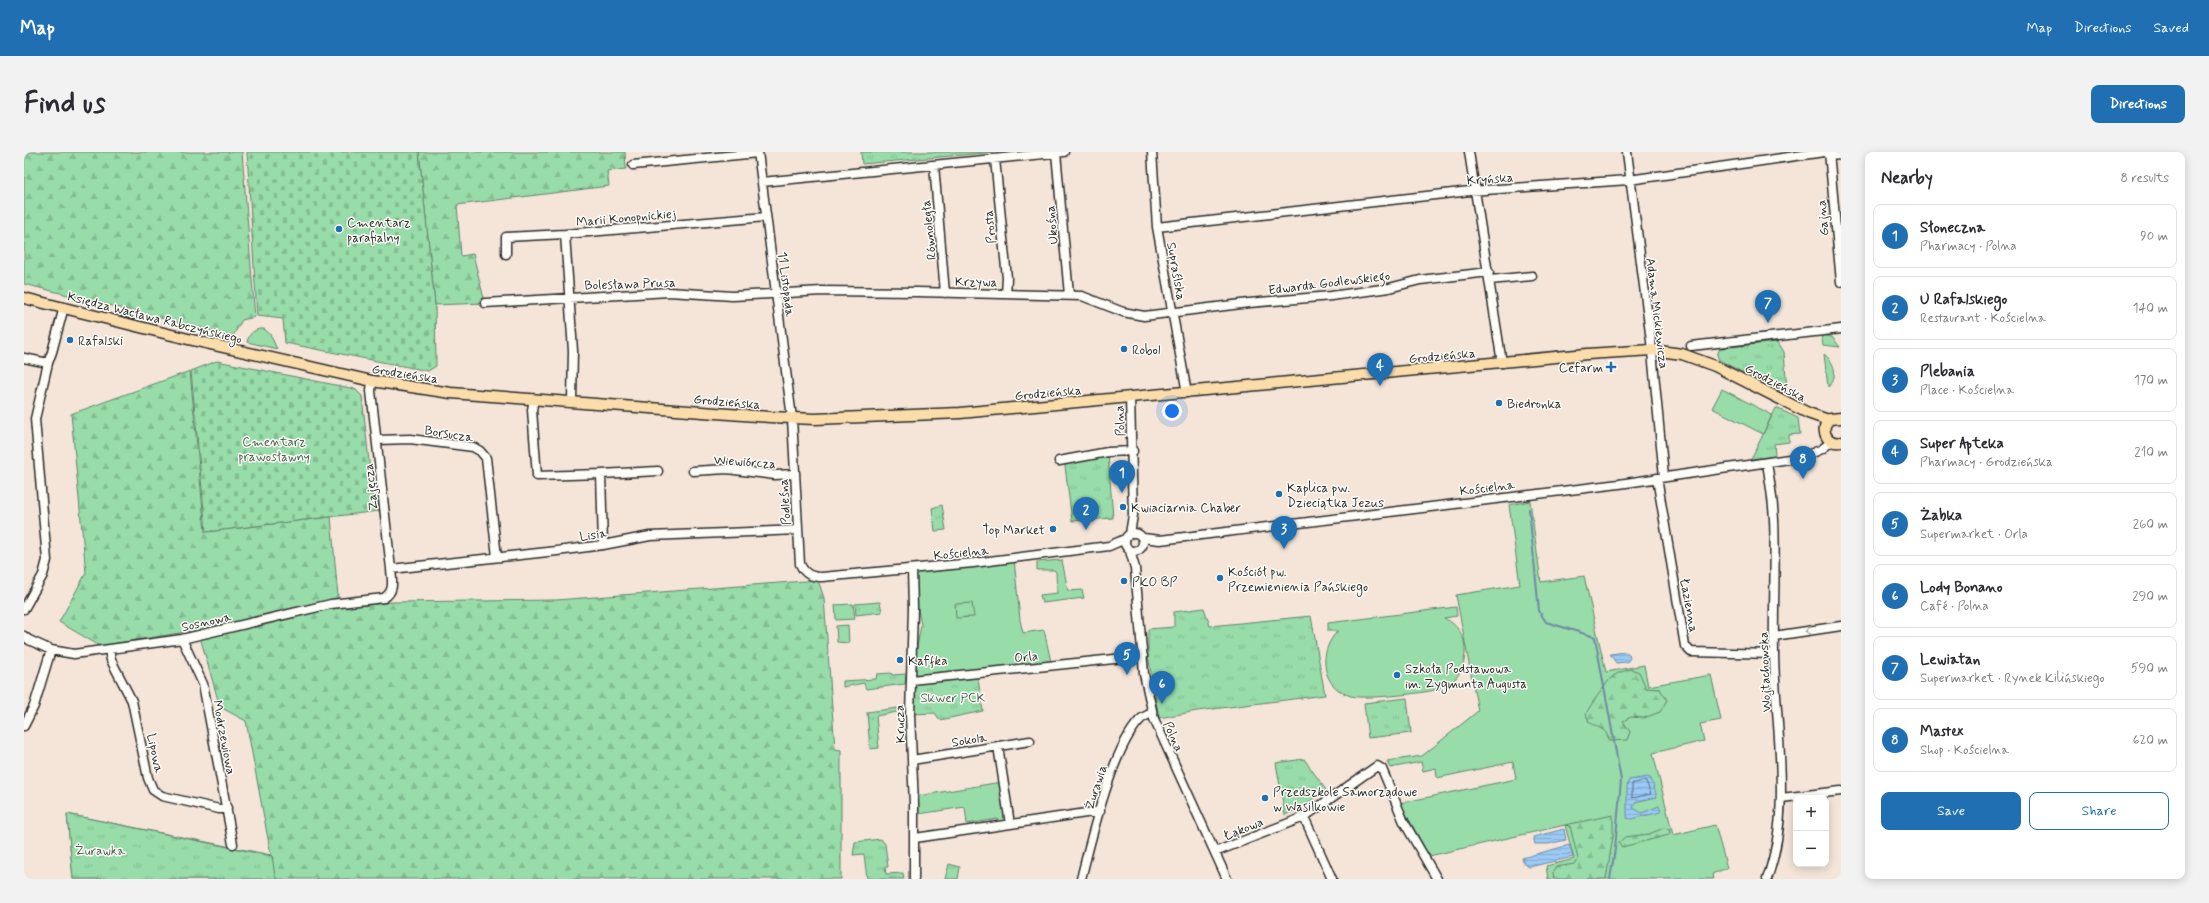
<!DOCTYPE html>
<meta charset="utf-8">
<style>
:root{--surface:#fff;--page:#f2f2f3;--text:#2b2b33;--muted:#7c7c81;--line:#e1e1e2;--accent:#1f6fb2}
body{margin:0;font-family:Mynerve,sans-serif;background:var(--page);color:var(--text)}
.controls{position:absolute;right:12px;bottom:12px;display:grid;overflow:hidden;border-radius:8px;box-shadow:0 2px 10px #0003}
.controls button{width:36px;height:36px;display:grid;place-items:center;padding:0;border:0;border-bottom:1px solid var(--line);background:var(--surface);color:var(--text);font:20px sans-serif}
.you{position:absolute;left:1148px;top:259px;width:14px;height:14px;margin:-10px;border:3px solid #fff;border-radius:50%;background:#1a73e8;box-shadow:0 0 0 6px #1a73e833}
.badge{display:grid;place-items:center;width:26px;height:26px;border-radius:50%;background:var(--accent);color:#fff;font-size:13px;font-weight:700}
.pin{position:absolute;translate:-50% -33px;filter:drop-shadow(0 1px 2px #0008)}
.pin::after{content:'';position:absolute;top:21px;width:14px;height:12px;background:inherit;clip-path:polygon(0 0,100% 0,50% 100%)}
.list{margin:0;padding:0;list-style:none}
h2{display:flex;justify-content:space-between;align-items:center;height:52px;margin:0;padding:0 16px;font-size:17px}
h2 small{font-size:13px;font-weight:400;color:var(--muted)}
.list li{display:grid;grid-template-columns:26px 1fr auto;gap:12px;align-items:center;box-sizing:border-box;height:64px;margin:0 8px 8px;padding:0 8px;border:1px solid var(--line);border-radius:8px}
.list b{display:block;font-size:15px;white-space:nowrap}
.list p{margin:0;font-size:13px;white-space:nowrap;color:var(--muted)}
.list em{font-size:13px;font-style:normal;color:var(--muted)}
.actions{display:flex;gap:8px;padding:12px 16px}
.actions a{flex:1;padding:9px 0;border:1px solid var(--accent);border-radius:8px;text-align:center;font-size:14px;color:var(--accent)}
.actions .main{background:var(--accent);color:#fff}
.map{position:relative;flex:none;width:1817px;height:727px;overflow:hidden;border-radius:8px}
header{display:flex;align-items:center;gap:24px;box-sizing:border-box;height:56px;padding:0 20px;background:var(--accent);color:#fff}
header strong{font-size:19px}
nav{display:flex;gap:22px;margin-inline-start:auto;font-size:14px}
.intro{display:flex;align-items:center;justify-content:space-between;box-sizing:border-box;height:96px;padding:0 24px}
h1{margin:0;font-size:28px}
.button{padding:10px 18px;border-radius:8px;background:var(--accent);color:#fff;font-size:14px;font-weight:700}
main{display:flex;gap:24px;padding:0 24px}
aside{flex:1;background:var(--surface);border-radius:8px;box-shadow:0 2px 10px #0003}
.map>svg:first-child{display:block}
</style>
<header>
<strong>Map</strong>
<nav><a>Map</a><a>Directions</a><a>Saved</a></nav>
</header>
<div class="intro"><h1>Find us</h1><a class="button">Directions</a></div>
<main>
<div class="map">
<svg width="1817" height="727" viewBox="0 0 1817 727">
<defs>
<pattern id="forest-firs" width="22" height="20" patternUnits="userSpaceOnUse"><rect width="22" height="20" fill="#97dca9"/><path d="M5 1l3.5 6h-7zM16 11l3.5 6h-7z" fill="#82bd92"/></pattern>
<pattern id="cemetery-stones" width="16" height="16" patternUnits="userSpaceOnUse"><rect width="16" height="16" fill="#97dca9"/><path d="M2 7V4a2 2 0 0 1 4 0v3zM10 15v-3a2 2 0 0 1 4 0v3z" fill="#82bd92"/></pattern>
<pattern id="park-tufts" width="24" height="20" patternUnits="userSpaceOnUse"><rect width="24" height="20" fill="#97dca9"/><path d="M3 7l-1-3M5 7V3M7 7l1-3M15 17l-1-3M17 17v-4M19 17l1-3" fill="none" stroke="#82bd92"/></pattern>
<pattern id="water-rules" width="6" height="5" patternUnits="userSpaceOnUse"><rect width="6" height="5" fill="#9acaf6"/><path d="M0 2.5h6" fill="none" stroke="#85aed3"/></pattern>
</defs>
<rect width="100%" height="100%" fill="#f4e5d8"/>
<filter id="ink" filterUnits="userSpaceOnUse"><feTurbulence type="fractalNoise" baseFrequency=".025" numOctaves="2"/><feDisplacementMap in="SourceGraphic" scale="8" xChannelSelector="R" yChannelSelector="G"/><feConvolveMatrix kernelMatrix="1 2 1 2 8 2 1 2 1" color-interpolation-filters="sRGB"/></filter>
<g filter="url(#ink)">
<path fill="#97dca9" stroke="#61846a" d="M 240,177 L 246,182 L 253,197 L 223,190 C 225,182 230,176 240,177 Z
M 1797,183 L 1808,185 L 1816,195 L 1799,193 Z
M 1800,202 C 1811,211 1815,224 1804,235 Z
M 1698,237 L 1748,263 L 1739,282 L 1688,256 Z
M 1506,349 L 1517,430 L 1560,424 L 1582,520 L 1620,513 L 1624,534 L 1687,523 L 1697,568 L 1676,572 L 1680,589 L 1629,601 L 1649,683 L 1691,673 L 1703,716 L 1688,722 L 1689,727 L 1524,727 L 1522,714 L 1550,707 L 1541,673 L 1405,704 L 1376,651 L 1492,627 L 1489,610 L 1413,626 L 1412,616 L 1399,619 L 1397,610 L 1366,616 L 1363,609 L 1398,604 L 1454,559 L 1432,443 L 1496,433 L 1485,353 Z
M 990,407 L 996,468 L 999,481 L 1020,478 L 1027,510 L 887,528 L 897,473 L 888,428 L 891,417 Z
M 1038,408 L 1044,439 L 1058,438 L 1060,446 L 1018,451 L 1016,443 L 1033,441 L 1032,420 L 1030,418 L 1013,418 L 1013,410 Z
M 829,452 L 831,467 L 812,468 L 811,453 Z
M 1432,455 L 1433,464 L 1420,466 C 1433,472 1442,485 1441,500 C 1441,514 1434,528 1421,535 C 1409,541 1340,548 1327,544 C 1297,536 1293,499 1314,479 L 1304,479 L 1304,471 Z
M 824,473 L 825,491 L 813,490 L 812,474 Z
M 977,630 L 982,664 L 981,669 L 977,670 L 974,667 L 943,672 L 941,655 L 894,662 L 894,644 Z"/>
<path fill="url(#forest-firs)" stroke="#61846a" d="M 0,0 L 218,0 L 231,165 L 218,168 L 209,184 L 0,132 Z
M 395,0 L 601,0 L 602,17 L 583,19 L 585,34 L 433,53 L 437,104 L 449,102 L 461,151 L 411,153 Z
M 166,219 L 181,380 L 307,365 L 315,456 L 369,450 L 532,448 L 794,428 L 800,446 L 811,597 L 817,598 L 817,727 L 49,727 L 43,662 L 247,703 L 222,569 L 196,555 L 174,478 L 76,494 L 35,470 L 62,421 L 47,262 Z
M 1607,517 L 1615,520 L 1622,536 L 1636,537 L 1643,548 L 1636,560 L 1620,566 L 1607,565 L 1599,569 L 1606,580 L 1603,588 L 1586,589 L 1581,579 L 1565,570 L 1562,562 C 1566,554 1569,550 1574,543 C 1587,527 1584,523 1607,517 Z
M 1589,663 L 1589,685 L 1582,727 L 1530,727 L 1529,720 L 1532,715 L 1550,712 L 1554,707 L 1546,674 L 1541,673 Z
M 1640,676 L 1646,678 L 1645,683 L 1598,695 L 1594,691 L 1601,685 L 1625,682 Z"/>
<path fill="url(#cemetery-stones)" stroke="#61846a" d="M 223,0 L 395,0 L 411,153 L 412,214 L 404,219 L 261,191 L 259,167 L 233,164 Z
M 193,209 L 331,237 L 338,244 L 349,347 L 354,346 L 355,359 L 182,380 L 167,219 Z"/>
<path fill="url(#park-tufts)" stroke="#61846a" d="M 837,0 L 971,0 L 838,12 Z
M 1754,190 L 1760,200 L 1763,238 L 1760,242 L 1695,208 L 1693,203 L 1696,196 Z
M 1752,256 L 1774,266 L 1776,282 L 1765,283 L 1765,290 L 1750,292 L 1751,304 L 1727,307 Z
M 1084,302 L 1089,366 L 1048,369 L 1041,314 L 1045,310 Z
M 918,353 L 922,378 L 911,379 L 908,356 Z
M 856,450 L 858,460 L 832,463 L 831,452 Z
M 948,451 L 950,465 L 932,466 L 931,452 Z
M 1180,456 L 1186,474 L 1287,464 L 1301,543 L 1173,559 L 1135,566 L 1124,503 L 1124,477 L 1150,475 L 1150,460 Z
M 867,521 L 868,523 L 882,522 L 881,532 L 842,537 L 840,531 L 819,535 L 819,529 L 852,527 L 853,522 Z
M 953,521 L 959,559 L 916,568 L 911,561 L 888,562 L 891,531 Z
M 1383,546 L 1387,581 L 1344,586 L 1340,551 Z
M 874,556 L 873,560 L 852,564 L 855,596 L 846,597 L 843,560 Z
M 1280,607 L 1302,638 L 1275,657 L 1261,663 L 1252,611 Z
M 43,662 L 248,704 L 251,724 L 253,727 L 49,727 Z
M 857,687 L 861,692 L 864,715 L 861,715 L 862,722 L 879,721 L 880,727 L 843,727 L 840,702 L 829,703 L 831,690 Z
M 925,712 L 936,715 L 934,727 L 921,727 Z"/>
<path fill="url(#water-rules)" stroke="#6e8aa5" d="M 1601,500 L 1605,502 L 1606,506 L 1603,510 L 1592,511 L 1586,502 Z
M 1624,625 L 1627,627 L 1633,645 L 1611,650 L 1609,656 L 1618,661 L 1635,654 L 1637,660 L 1607,667 L 1603,666 L 1603,634 L 1605,628 Z
M 1540,677 L 1542,688 L 1524,692 L 1511,692 L 1509,685 Z
M 1545,693 L 1549,705 L 1505,715 L 1500,712 L 1498,706 Z"/>
<g fill="none" stroke-linecap="round" stroke-linejoin="round">
<path stroke="#576b7c" stroke-width="1" d="M 1622,629 L 1627,642 L 1608,646 L 1608,632 Z"/>
<path stroke="#6e8aa5" stroke-width="2" d="M 1505,357 L 1515,459 L 1522,470 L 1571,485 L 1597,628 L 1591,697 L 1586,727"/>
<defs>
<path id="minor" d="M 734,0 L 768,266 L 776,412 C 781,423 788,425 798,425 L 949,411 L 1085,394 L 1101,387
M 1128,0 L 1133,75 L 1163,241
M 1445,0 L 1478,211
M 1603,0 L 1627,189 L 1640,325
M 1805,0 L 1817,130
M 1032,1 L 1045,143
M 1805,4 L 1817,3
M 971,7 L 983,126 L 982,142
M 609,13 L 734,1
M 910,13 L 921,141
M 738,30 L 1040,0
M 1133,75 L 1446,39 L 1605,28 L 1800,0
M 541,82 L 549,199 L 548,249
M 482,102 L 482,85 L 541,82 L 742,65
M 1466,128 L 1508,124
M 461,151 L 645,140 L 709,144 L 798,139 L 893,140 L 1058,144 L 1099,160 L 1120,164 L 1225,151 L 1307,144 L 1365,136 L 1396,128 L 1465,120
M 1667,194 L 1817,177
M 0,206 L 24,211
M 510,247 L 508,258 L 513,324 L 577,322 L 579,393
M 353,288 L 386,287 L 449,295 L 456,299 L 462,306 L 473,405
M 1035,309 L 1084,300 L 1109,299
M 669,319 L 703,317 L 751,323 L 771,322
M 577,322 L 634,319
M 1633,326 L 1661,494 L 1667,500 L 1750,502
M1101 390a9 9 0 1 1 18 0a9 9 0 1 1-18 0Z
M 1106,382 L 1109,363 L 1106,245
M 1119,386 L 1136,388 L 1595,332 L 1779,305 L 1798,297 L 1808,289
M 1106,399 L 1111,416 L 1120,522 L 1130,567 L 1203,727
M 367,417 L 533,399 L 579,393 L 626,384 L 774,378
M 888,417 L 889,456 L 886,563 L 890,652 L 890,727
M 0,457 L 19,423 L 23,408 L 11,267 L 24,211 L 28,200 L 40,155
M 0,484 L 5,488 L 27,498 L 50,502 L 158,487 L 307,452 L 360,446 C 371,439 368,429 367,417 L 347,239 L 348,229
M 1750,484 L 1817,474
M 158,487 L 179,532 L 209,692
M 85,498 L 87,508 L 108,549 L 124,626 L 129,638 L 138,644 L 195,657 L 203,656
M 887,528 L 1119,504
M 0,574 L 10,554 L 27,498
M 974,594 L 986,672
M 888,608 L 1006,589
M 1757,646 L 1817,639
M 1280,665 L 1308,727
M 891,686 L 1076,659
M 1191,700 L 1280,665 L 1353,614 L 1358,617 L 1380,670 L 1413,727
M 1057,727 C 1067,687 1088,598 1115,569 C 1118,565 1123,563 1128,561
M 1743,727 C 1769,655 1751,576 1750,501 C 1749,457 1752,412 1750,368 C 1749,349 1746,329 1743,311"/>
<path id="major" d="M 0,146 L 164,187 L 348,229 L 427,241 L 746,265 L 791,267 L 936,261 L 1563,202 L 1628,198 L 1658,202 L 1691,214 L 1784,261 L 1804,268
M 1817,266 L 1806,267 C 1795,276 1802,293 1817,290"/>
</defs>
<use href="#minor" stroke="#2b2b2b" stroke-width="11"/>
<use href="#major" stroke="#2b2b2b" stroke-width="13"/>
<use href="#minor" stroke="#fdfcf7" stroke-width="8"/>
<use href="#major" stroke="#fbddab" stroke-width="10"/>
</g>
<defs><path id="oneway-chevron" d="M-2-3.5L2.5 0L-2 3.5" fill="none" stroke-width="1.6" stroke-linecap="round" stroke-linejoin="round"/></defs>
<use stroke="#9e9e9b" href="#oneway-chevron" transform="translate(1784 479) rotate(171)"/>
</g>
<g fill="#1f6fb2" stroke="#fdfcf7" stroke-width="1.5">
<circle cx="315" cy="77" r="4"/>
<circle cx="46" cy="188" r="4"/>
<circle cx="1100" cy="197" r="4"/>
<path d="M1585 209h4v4h4v4h-4v4h-4v-4h-4v-4h4z"/>
<circle cx="1475" cy="251" r="4"/>
<circle cx="1255" cy="342" r="4"/>
<circle cx="1099" cy="355" r="4"/>
<circle cx="1029" cy="377" r="4"/>
<circle cx="1196" cy="426" r="4"/>
<circle cx="1100" cy="429" r="4"/>
<circle cx="876" cy="508" r="4"/>
<circle cx="1373" cy="523" r="4"/>
<circle cx="1241" cy="646" r="4"/>
</g>
<g text-anchor="middle" stroke-width="3" stroke-linejoin="round" paint-order="stroke">
<g font-size="13" fill="#2b2b2b" stroke="#fdfcf7">
<text transform="translate(1466 26) rotate(-4)" y="5">Kryńska</text>
<text transform="translate(602 65) rotate(-5)" y="5">Marii Konopnickiej</text>
<text transform="translate(1798 66) rotate(-95)" y="5">Gajna</text>
<text transform="translate(1027 73) rotate(-95)" y="5">Ukośna</text>
<text transform="translate(965 75) rotate(-96)" y="5">Prosta</text>
<text transform="translate(904 78) rotate(-96)" y="5">Równoległa</text>
<text transform="translate(1153 119) rotate(80)" y="5">Supraślska</text>
<text transform="translate(952 129) rotate(1)" y="5">Krzywa</text>
<text transform="translate(1305 130) rotate(-7)" y="5">Edwarda Godlewskiego</text>
<text transform="translate(606 131) rotate(-2)" y="5">Bolesława Prusa</text>
<text transform="translate(763 132) rotate(83)" y="5">11 Listopada</text>
<text transform="translate(1634 161) rotate(83)" y="5">Adama Mickiewicza</text>
<text transform="translate(131 165) rotate(14)" y="5">Księdza Wacława Rabczyńskiego</text>
<text transform="translate(1418 203) rotate(-5)" y="5">Grodzieńska</text>
<text transform="translate(381 221) rotate(9)" y="5">Grodzieńska</text>
<text transform="translate(1752 230) rotate(28)" y="5">Grodzieńska</text>
<text transform="translate(1024 240) rotate(-5)" y="5">Grodzieńska</text>
<text transform="translate(703 249) rotate(5)" y="5">Grodzieńska</text>
<text transform="translate(1095 269) rotate(-93)" y="5">Polna</text>
<text transform="translate(425 281) rotate(9)" y="5">Borsucza</text>
<text transform="translate(721 309) rotate(4)" y="5">Wiewiórcza</text>
<text transform="translate(346 335) rotate(-96)" y="5">Zajęcza</text>
<text transform="translate(1463 335) rotate(-7)" y="5">Kościelna</text>
<text transform="translate(760 350) rotate(-94)" y="5">Podleśna</text>
<text transform="translate(569 382) rotate(-9)" y="5">Lisia</text>
<text transform="translate(937 400) rotate(-6)" y="5">Kościelna</text>
<text transform="translate(1666 453) rotate(80)" y="5">Łazienna</text>
<text transform="translate(182 469) rotate(-13)" y="5">Sosnowa</text>
<text transform="translate(1002 504) rotate(-6)" y="5">Orla</text>
<text transform="translate(1740 520) rotate(-92)" y="5">Wojtachowska</text>
<text transform="translate(875 572) rotate(-92)" y="5">Krucza</text>
<text transform="translate(1150 584) rotate(66)" y="5">Polna</text>
<text transform="translate(201 585) rotate(79)" y="5">Modrzewiowa</text>
<text transform="translate(945 587) rotate(-9)" y="5">Sokola</text>
<text transform="translate(132 601) rotate(78)" y="5">Lipowa</text>
<text transform="translate(1071 635) rotate(-72)" y="5">Żurawia</text>
<text transform="translate(1219 676) rotate(-22)" y="5">Łąkowa</text>
</g>
<g font-size="13" fill="#2b2b2b" stroke="#fdfcf7" text-anchor="start">
<text x="323" y="75">Cmentarz<tspan x="323" dy="15">parafialny</tspan></text>
<text x="54" y="193">Rafalski</text>
<text x="1108" y="202">Robol</text>
<text x="1579" y="220" text-anchor="end">Cefarm</text>
<text x="1483" y="256">Biedronka</text>
<text x="1263" y="340">Kaplica pw.<tspan x="1263" dy="15">Dzieciątka Jezus</tspan></text>
<text x="1107" y="360">Kwiaciarnia Chaber</text>
<text x="1021" y="382" text-anchor="end">Top Market</text>
<text x="1204" y="424">Kościół pw.<tspan x="1204" dy="15">Przemienienia Pańskiego</tspan></text>
<text x="1108" y="434">PKO BP</text>
<text x="884" y="513">Kaffka</text>
<text x="1381" y="521">Szkoła Podstawowa<tspan x="1381" dy="15">im. Zygmunta Augusta</tspan></text>
<text x="1249" y="644">Przedszkole Samorządowe<tspan x="1249" dy="15">w Wasilkowie</tspan></text>
</g>
<g font-size="13" fill="#4b6051" stroke="#fdfcf7">
<text x="250" y="294">Cmentarz<tspan x="250" dy="15">prawosławny</tspan></text>
<text x="929" y="550">Skwer PCK</text>
<text x="76" y="703">Żurawka</text>
</g>
</g>
</svg>
<div class="controls">
<button>+</button>
<button>−</button>
</div>
<div class="you"></div>
<div class="pin badge" style="left:1098px;top:341px">1</div>
<div class="pin badge" style="left:1062px;top:378px">2</div>
<div class="pin badge" style="left:1260px;top:397px">3</div>
<div class="pin badge" style="left:1356px;top:234px">4</div>
<div class="pin badge" style="left:1103px;top:523px">5</div>
<div class="pin badge" style="left:1138px;top:552px">6</div>
<div class="pin badge" style="left:1744px;top:171px">7</div>
<div class="pin badge" style="left:1779px;top:327px">8</div>
</div>
<aside>
<h2>Nearby<small>8 results</small></h2>
<ul class="list">
<li><span class="badge">1</span><div><b>Słoneczna</b><p>Pharmacy · Polna</p></div><em>90 m</em></li>
<li><span class="badge">2</span><div><b>U Rafalskiego</b><p>Restaurant · Kościelna</p></div><em>140 m</em></li>
<li><span class="badge">3</span><div><b>Plebania</b><p>Place · Kościelna</p></div><em>170 m</em></li>
<li><span class="badge">4</span><div><b>Super Apteka</b><p>Pharmacy · Grodzieńska</p></div><em>210 m</em></li>
<li><span class="badge">5</span><div><b>Żabka</b><p>Supermarket · Orla</p></div><em>260 m</em></li>
<li><span class="badge">6</span><div><b>Lody Bonano</b><p>Café · Polna</p></div><em>290 m</em></li>
<li><span class="badge">7</span><div><b>Lewiatan</b><p>Supermarket · Rynek Kilińskiego</p></div><em>590 m</em></li>
<li><span class="badge">8</span><div><b>Mastex</b><p>Shop · Kościelna</p></div><em>620 m</em></li>
</ul>
<div class="actions"><a class="main">Save</a><a>Share</a></div>
</aside>
</main>
